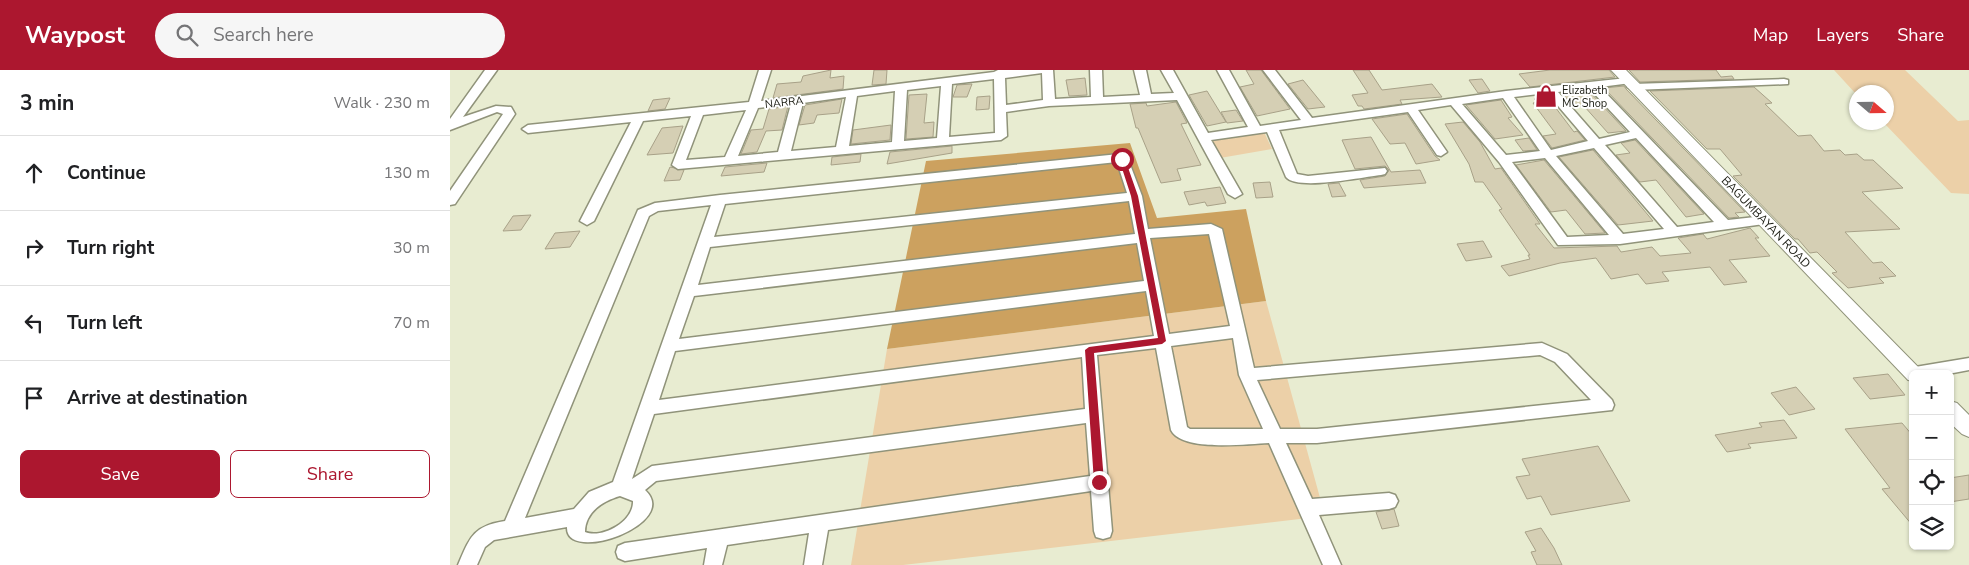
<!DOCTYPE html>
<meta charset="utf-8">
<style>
:root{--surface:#fff;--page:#f6f6f6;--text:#202124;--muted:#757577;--line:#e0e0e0;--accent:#ac172f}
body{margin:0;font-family:"Nunito Sans",sans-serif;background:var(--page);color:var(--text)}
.controls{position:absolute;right:15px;bottom:15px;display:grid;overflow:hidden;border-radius:8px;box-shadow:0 1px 4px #0004}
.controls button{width:45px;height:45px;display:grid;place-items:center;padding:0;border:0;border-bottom:1px solid var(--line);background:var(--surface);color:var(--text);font:25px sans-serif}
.compass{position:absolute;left:1399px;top:15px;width:45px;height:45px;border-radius:50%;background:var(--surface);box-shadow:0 1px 4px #0004;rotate:110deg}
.stop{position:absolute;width:15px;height:15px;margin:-11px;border:4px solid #ac172f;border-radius:50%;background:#fff}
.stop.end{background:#ac172f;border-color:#fff;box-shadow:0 1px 5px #0008}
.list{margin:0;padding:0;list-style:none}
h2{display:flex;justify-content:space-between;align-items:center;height:65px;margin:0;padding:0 20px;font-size:21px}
h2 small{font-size:16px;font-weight:400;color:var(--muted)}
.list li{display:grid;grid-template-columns:32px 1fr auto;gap:15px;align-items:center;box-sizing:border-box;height:75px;padding:0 20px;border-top:1px solid var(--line)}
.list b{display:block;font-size:19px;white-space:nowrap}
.list em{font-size:16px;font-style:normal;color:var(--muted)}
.actions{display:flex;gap:10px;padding:15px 20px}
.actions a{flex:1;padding:11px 0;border:1px solid var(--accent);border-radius:8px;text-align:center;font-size:18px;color:var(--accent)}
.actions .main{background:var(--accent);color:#fff}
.icon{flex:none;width:28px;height:28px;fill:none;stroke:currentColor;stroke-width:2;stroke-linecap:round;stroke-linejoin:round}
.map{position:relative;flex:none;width:1519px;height:495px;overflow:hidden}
header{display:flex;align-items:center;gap:30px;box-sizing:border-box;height:70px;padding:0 25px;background:var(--accent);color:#fff}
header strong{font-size:24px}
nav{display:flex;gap:28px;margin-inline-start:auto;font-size:18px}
.search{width:350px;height:45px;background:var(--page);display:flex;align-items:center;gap:12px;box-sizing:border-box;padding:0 18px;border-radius:28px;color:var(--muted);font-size:19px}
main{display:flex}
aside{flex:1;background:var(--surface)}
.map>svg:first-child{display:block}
</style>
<header>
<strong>Waypost</strong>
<div class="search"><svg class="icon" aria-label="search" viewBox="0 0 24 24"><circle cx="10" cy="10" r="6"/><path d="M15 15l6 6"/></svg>Search here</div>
<nav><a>Map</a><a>Layers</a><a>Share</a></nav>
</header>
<main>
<aside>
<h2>3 min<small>Walk · 230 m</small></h2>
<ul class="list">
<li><svg class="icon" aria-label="ahead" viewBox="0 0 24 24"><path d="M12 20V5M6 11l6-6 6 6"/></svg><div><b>Continue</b></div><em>130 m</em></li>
<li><svg class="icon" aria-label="right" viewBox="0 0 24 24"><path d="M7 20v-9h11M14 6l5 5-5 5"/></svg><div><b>Turn right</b></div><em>30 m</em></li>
<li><svg class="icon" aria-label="left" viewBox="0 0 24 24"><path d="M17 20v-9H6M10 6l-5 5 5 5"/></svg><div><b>Turn left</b></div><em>70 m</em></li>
<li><svg class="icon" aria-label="arrive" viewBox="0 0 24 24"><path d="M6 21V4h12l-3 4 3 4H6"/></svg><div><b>Arrive at destination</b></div></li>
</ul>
<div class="actions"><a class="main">Save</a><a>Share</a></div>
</aside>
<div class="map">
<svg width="1519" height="495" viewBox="0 0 1519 495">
<rect width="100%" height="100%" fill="#e8ecd1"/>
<path fill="#ecd0a8" d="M 1384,0 L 1455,0 L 1508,51 L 1519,50 L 1519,124 L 1501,123 L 1434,53 L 1436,52 L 1436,22 L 1406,24 Z
M 814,62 L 822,79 L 770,88 L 762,70 Z
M 816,231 L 875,446 L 453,495 L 401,495 L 437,279 Z"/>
<path fill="#cca15f" d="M 680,73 L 707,148 L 796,139 L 816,231 L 437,279 L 476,91 Z"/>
<path fill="#d5cfb4" stroke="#a8a188" d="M 381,0 L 380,8 L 394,6 L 393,19 L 323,28 L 327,14 L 351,12 L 353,6 Z
M 424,0 L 437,0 L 436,14 L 422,15 Z
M 796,0 L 811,0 L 840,39 L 807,46 L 790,17 L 804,14 Z
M 903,0 L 919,0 L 932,20 L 982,14 L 992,27 L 950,30 L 952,34 L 914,39 L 912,36 L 908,36 L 902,25 L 918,23 Z
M 1100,0 L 1159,0 L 1165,7 L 1080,17 L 1069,4 Z
M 1179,0 L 1266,0 L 1271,7 L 1282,6 L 1284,9 L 1190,12 Z
M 635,8 L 637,25 L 619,26 L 616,10 Z
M 1032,9 L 1040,21 L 1028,23 L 1019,10 Z
M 853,10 L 875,37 L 858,39 L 838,14 Z
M 522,14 L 517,27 L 503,27 L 507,15 Z
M 1174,16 L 1176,19 L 1295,142 L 1285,143 L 1289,147 L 1279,148 L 1154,18 Z
M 1304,17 L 1322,33 L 1315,34 L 1348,66 L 1361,65 L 1374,81 L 1390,80 L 1395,85 L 1407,84 L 1414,90 L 1423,90 L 1453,118 L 1412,122 L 1450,159 L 1395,162 L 1423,193 L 1432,192 L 1446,206 L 1429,208 L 1434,213 L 1398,218 L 1382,203 L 1387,202 L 1367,182 L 1360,183 L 1348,169 L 1345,169 L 1283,106 L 1292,105 L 1270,79 L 1257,79 L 1200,21 Z
M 1138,20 L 1176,61 L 1158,63 L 1134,36 L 1124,37 L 1112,23 Z
M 757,21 L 776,52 L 757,56 L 739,25 Z
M 477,24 L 474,53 L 484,52 L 483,67 L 456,69 L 459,25 Z
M 1096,25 L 1124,62 L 1127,61 L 1135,70 L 1102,78 L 1093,66 L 1106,64 L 1083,33 L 1087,32 L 1084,29 L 1090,28 L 1088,26 Z
M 540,26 L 539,39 L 526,40 L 527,27 Z
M 220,28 L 215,39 L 198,41 L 203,30 Z
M 392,29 L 389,43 L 367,45 L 364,53 L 349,55 L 355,35 Z
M 1051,30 L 1062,47 L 1058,48 L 1073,65 L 1045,69 L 1016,35 Z
M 726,32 L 737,53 L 731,54 L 751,95 L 727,99 L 731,110 L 711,113 L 688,58 L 686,58 L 680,34 L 696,33 L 697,36 Z
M 338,36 L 332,60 L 316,61 L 307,82 L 291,84 L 301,60 L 313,59 L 319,39 Z
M 786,40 L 793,51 L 777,53 L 771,42 Z
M 957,44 L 985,86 L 990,90 L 966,94 L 955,73 L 940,74 L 922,49 Z
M 1013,52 L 1030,72 L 1045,99 L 1051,98 L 1090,154 L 1085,154 L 1104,178 L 1167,176 L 1171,182 L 1202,177 L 1210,186 L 1241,183 L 1228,168 L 1253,164 L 1257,169 L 1300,158 L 1309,168 L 1305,168 L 1320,186 L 1279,190 L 1297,212 L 1274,215 L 1260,197 L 1212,202 L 1219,211 L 1196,214 L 1188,204 L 1161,209 L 1146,188 L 1110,193 L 1059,206 L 1051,196 L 1080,189 L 1078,185 L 1080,185 L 1049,140 L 1052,139 L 1033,112 L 1025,112 L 1019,94 L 995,54 Z
M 441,55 L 440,70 L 401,74 L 403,60 Z
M 233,56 L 223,83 L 197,85 L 212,58 Z
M 921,67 L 941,102 L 970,100 L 976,113 L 914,118 L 910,110 L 935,106 L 939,100 L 935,96 L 905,99 L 892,70 Z
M 1079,68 L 1087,80 L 1073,81 L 1065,70 Z
M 1185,70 L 1254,144 L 1236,147 L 1206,110 L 1190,112 L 1166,85 L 1180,83 L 1171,73 Z
M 502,76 L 502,83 L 437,94 L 440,82 Z
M 1143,80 L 1173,115 L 1203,151 L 1168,155 L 1109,87 Z
M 411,84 L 410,92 L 381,95 L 382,87 Z
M 1094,90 L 1155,163 L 1135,164 L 1116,140 L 1101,142 L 1066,95 Z
M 317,93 L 314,102 L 271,106 L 275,97 Z
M 220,97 L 234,100 L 230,110 L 214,111 Z
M 820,112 L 823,127 L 806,128 L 803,113 Z
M 889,113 L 896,126 L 882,127 L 878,114 Z
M 770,117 L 776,133 L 757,136 L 755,132 L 739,135 L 734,122 Z
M 81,145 L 71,160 L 53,161 L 63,146 Z
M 130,161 L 120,177 L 95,179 L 105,163 Z
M 1033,171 L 1042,187 L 1016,191 L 1007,174 Z
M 1438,304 L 1455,325 L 1420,329 L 1403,308 Z
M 1346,317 L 1365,339 L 1339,345 L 1321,323 Z
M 1334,350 L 1347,368 L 1298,374 L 1301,378 L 1277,382 L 1265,365 L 1312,357 L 1309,353 Z
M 1452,353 L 1463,366 L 1463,456 L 1432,419 L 1440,418 L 1395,359 Z
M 1148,376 L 1180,431 L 1101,445 L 1091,426 L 1077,429 L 1066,407 L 1080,405 L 1072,389 Z
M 1519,405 L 1519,429 L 1500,432 L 1500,408 Z
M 944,439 L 949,456 L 932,459 L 926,442 Z
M 1091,458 L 1104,478 L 1112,495 L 1087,495 L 1081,482 L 1086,481 L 1075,462 Z"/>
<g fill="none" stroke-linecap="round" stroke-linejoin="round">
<defs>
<path id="minor" d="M 35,0 L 47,0 L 13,47 L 46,36 L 61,37 L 65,44 L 5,134 L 0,135 L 0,121 L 53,44 L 47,42 L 0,60 L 0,49 Z
M 309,0 L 321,0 L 311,31 L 544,2 L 548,0 L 603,0 L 605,29 L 641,27 L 640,0 L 652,0 L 653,27 L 690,25 L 684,0 L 696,0 L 701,24 L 724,23 L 711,0 L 723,0 L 758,63 L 798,57 L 767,0 L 779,0 L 810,56 L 851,50 L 813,0 L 825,0 L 862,48 L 1056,21 L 1177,8 L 1181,9 L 1181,13 L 1150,17 L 1278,150 L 1314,146 L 1321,150 L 1314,154 L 1170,174 L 1108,175 L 1049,92 L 1001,35 L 968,40 L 997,82 L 991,86 L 987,85 L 958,42 L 829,60 L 847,104 L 858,106 L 935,98 L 937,101 L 935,104 L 931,105 C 913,107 847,121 836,107 L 817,62 L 761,70 L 792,124 L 785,128 L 778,124 L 727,30 L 599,36 L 556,42 L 557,66 L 551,70 L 228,99 L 222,95 L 241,46 L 193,51 L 144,151 L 137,155 L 130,151 L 181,52 L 78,63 L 72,59 L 78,55 L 299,32 ZM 592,3 L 593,30 L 556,35 L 555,8 ZM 544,9 L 545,63 L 499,67 L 502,14 ZM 491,16 L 487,68 L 454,71 L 457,20 ZM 1139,18 L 1180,62 L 1149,69 L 1108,22 ZM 445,21 L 442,72 L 399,76 L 407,26 ZM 1097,23 L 1138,71 L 1101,80 L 1064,27 ZM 396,27 L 386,77 L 341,81 L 353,33 ZM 1053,28 L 1090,81 L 1056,85 L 1012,34 ZM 341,34 L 328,82 L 288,86 L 308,38 ZM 296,40 L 275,87 L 236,90 L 253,45 ZM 1186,68 L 1264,152 L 1227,157 L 1155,75 ZM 1144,78 L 1214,159 L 1173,164 L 1106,86 ZM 1095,88 L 1159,165 L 1117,167 L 1062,92 Z
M 1334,9 L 1338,10 L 1338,14 L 1183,20 L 1177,17 L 1183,14 Z
M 669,84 L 678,89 L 692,126 L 698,159 L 761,154 L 772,159 L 804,298 L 1092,273 L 1117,284 L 1162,330 L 1164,335 L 1162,340 L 867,373 L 836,373 L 862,429 L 939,423 L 945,425 L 948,431 L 945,437 L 939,439 L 869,445 L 891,495 L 873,495 L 819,373 C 796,374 732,382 721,360 L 706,278 L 647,285 L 662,461 L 660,467 L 653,469 L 646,467 L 644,461 L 641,421 L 378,460 L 372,495 L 354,495 L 359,463 L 277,475 L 272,495 L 254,495 L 257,478 L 175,491 L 168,488 L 166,482 L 168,476 L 175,473 L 640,406 L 636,353 L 206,411 L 195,420 C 232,454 115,495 117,457 L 44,470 L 35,477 L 27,495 L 8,495 C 20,467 23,456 55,451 L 188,140 L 205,133 L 270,125 ZM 667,92 L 677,123 L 264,167 L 275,134 ZM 679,131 L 685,164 L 248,215 L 260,177 ZM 261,135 L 163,412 L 139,422 L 124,439 L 75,448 L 199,146 L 208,141 ZM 759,164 L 780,256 L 719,264 L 700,168 ZM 687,173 L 694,211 L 229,269 L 244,226 ZM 696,221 L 704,266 L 209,330 L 225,281 ZM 783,268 L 789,305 L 813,359 L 740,359 L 737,357 L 721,276 ZM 1090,285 L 1105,292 L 1141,330 L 867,359 L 830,359 L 807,310 ZM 632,287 L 635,339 L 202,396 L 182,409 L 204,344 ZM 170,426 L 183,431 C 184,451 153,469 135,462 C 135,442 153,431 170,426 Z
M 1519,288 L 1519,300 L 1498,304 L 1463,304 L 1463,309 L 1457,303 L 1459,299 L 1465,297 Z"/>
<path id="tertiary" d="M 1161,0 L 1176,0 L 1475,304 L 1463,304 L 1463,311 L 1458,310 Z
M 1500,331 L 1507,333 L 1519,345 L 1519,367 L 1512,364 L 1500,353 Z"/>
</defs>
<use href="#minor" stroke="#90937a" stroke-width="3"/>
<use href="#tertiary" stroke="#90937a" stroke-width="2"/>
<use href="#minor" fill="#fff" fill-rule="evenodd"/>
<use href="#tertiary" fill="#fff" fill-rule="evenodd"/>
</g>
<path fill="#ac172f" d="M 672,87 L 675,89 L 688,126 L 716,271 L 712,274 L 644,283 L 654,412 L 649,416 L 644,412 L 635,280 L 639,277 L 708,268 L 681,126 L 669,89 Z"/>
<defs>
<symbol id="shop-bare" viewBox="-9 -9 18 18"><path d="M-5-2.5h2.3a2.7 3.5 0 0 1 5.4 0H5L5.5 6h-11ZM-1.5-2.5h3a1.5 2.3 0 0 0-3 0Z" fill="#ac172f" stroke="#fff" stroke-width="2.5" paint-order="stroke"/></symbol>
</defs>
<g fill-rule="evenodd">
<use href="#shop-bare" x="1080" y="10" width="32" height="32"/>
</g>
<g text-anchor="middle" stroke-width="4" stroke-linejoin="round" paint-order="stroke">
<g font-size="11" fill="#191a11" stroke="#fff" text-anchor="start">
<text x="1112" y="24">Elizabeth<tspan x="1112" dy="13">MC Shop</tspan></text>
</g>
<g font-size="11" fill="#191a11" stroke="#fff">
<text transform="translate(334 32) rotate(-6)" y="4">NARRA</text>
</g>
<g font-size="12" fill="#191a11" stroke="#fff">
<text transform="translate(1316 152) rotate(46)" y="4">BAGUMBAYAN ROAD</text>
</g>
</g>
</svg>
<div class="controls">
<button>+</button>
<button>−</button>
<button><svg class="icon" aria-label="locate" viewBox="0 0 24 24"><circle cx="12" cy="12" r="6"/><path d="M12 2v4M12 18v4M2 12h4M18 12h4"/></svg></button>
<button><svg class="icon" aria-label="layers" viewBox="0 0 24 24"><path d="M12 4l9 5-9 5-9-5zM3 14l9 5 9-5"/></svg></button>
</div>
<svg class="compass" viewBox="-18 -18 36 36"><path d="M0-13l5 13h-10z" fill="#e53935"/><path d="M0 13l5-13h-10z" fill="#757577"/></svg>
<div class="stop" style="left:672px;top:89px"></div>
<div class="stop end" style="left:649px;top:412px"></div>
</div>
</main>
